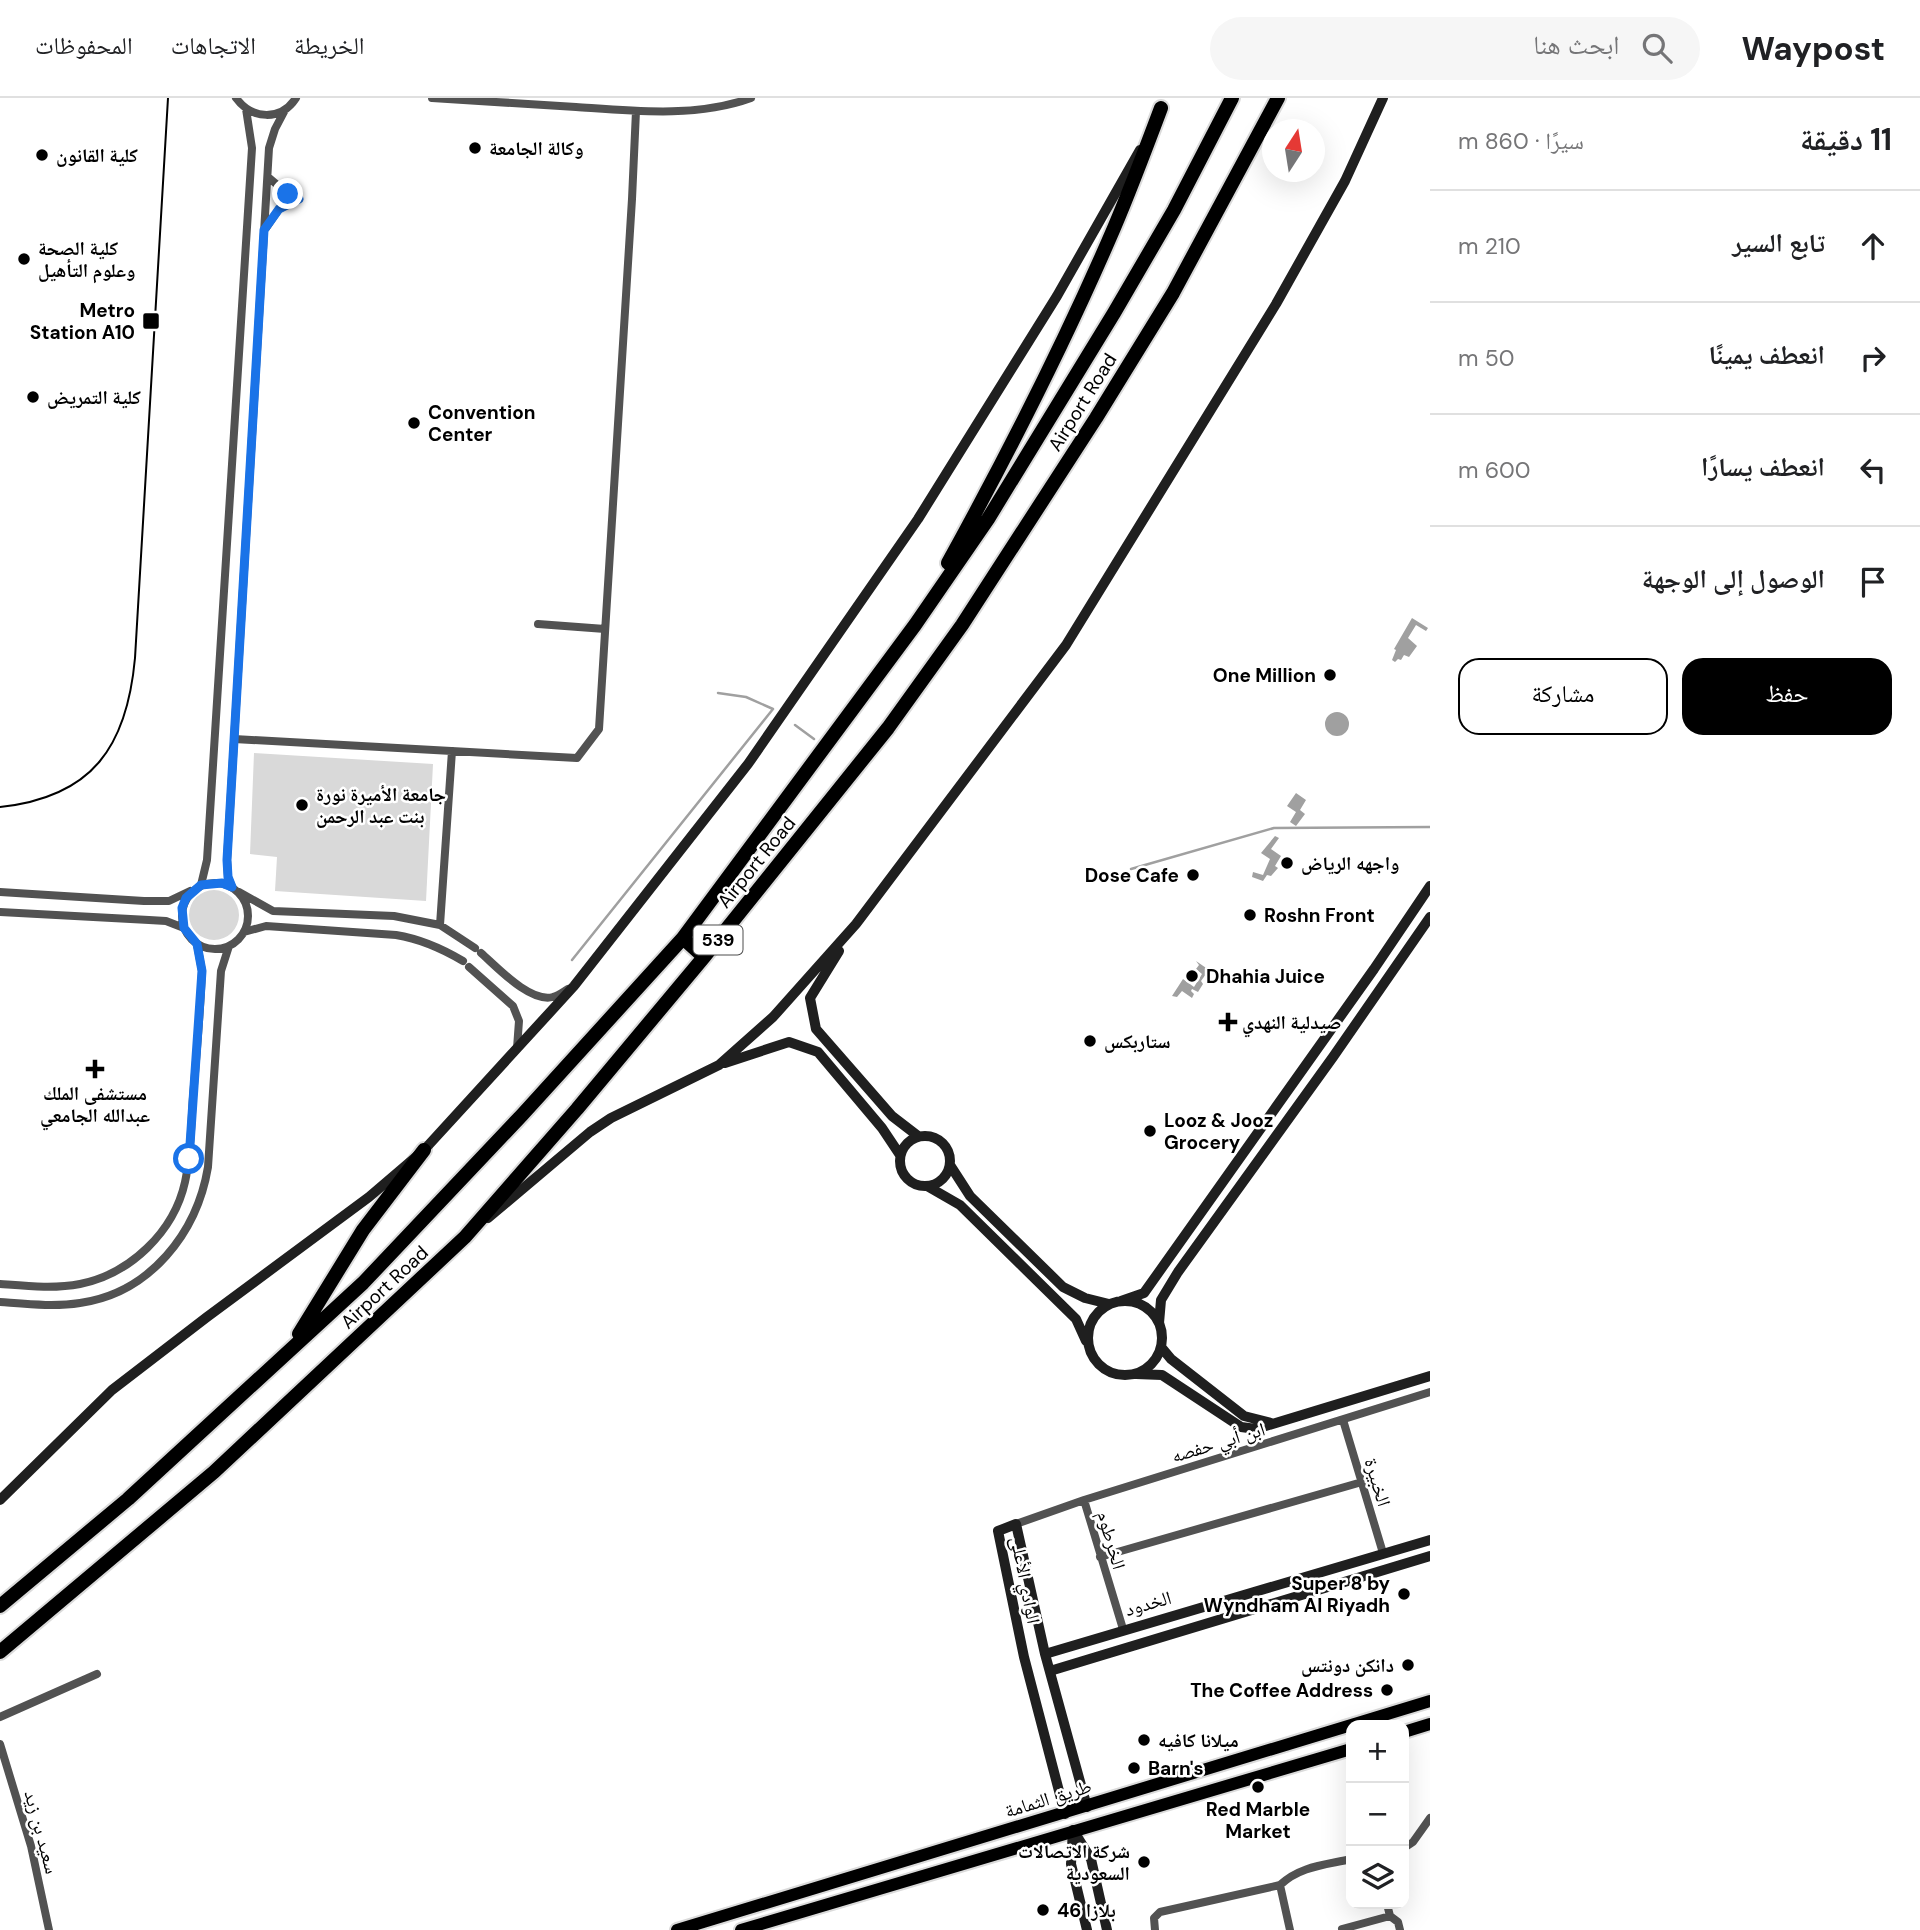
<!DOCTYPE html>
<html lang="ar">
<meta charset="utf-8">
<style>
:root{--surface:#fff;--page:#f6f6f6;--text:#202124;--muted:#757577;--line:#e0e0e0;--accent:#000}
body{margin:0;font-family:"DM Sans","Noto Naskh Arabic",sans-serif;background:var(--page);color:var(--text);direction:rtl}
.controls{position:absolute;right:21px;bottom:21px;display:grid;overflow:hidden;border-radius:14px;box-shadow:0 7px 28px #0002}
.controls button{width:63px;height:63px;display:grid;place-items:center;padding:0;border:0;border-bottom:2px solid var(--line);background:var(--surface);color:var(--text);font:35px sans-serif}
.compass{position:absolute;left:1262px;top:21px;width:63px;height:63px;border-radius:50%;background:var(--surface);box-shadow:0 7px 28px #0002;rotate:12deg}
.stop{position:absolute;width:21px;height:21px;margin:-16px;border:5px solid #1a73e8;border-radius:50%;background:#fff}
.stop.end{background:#1a73e8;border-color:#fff;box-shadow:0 2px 7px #0008}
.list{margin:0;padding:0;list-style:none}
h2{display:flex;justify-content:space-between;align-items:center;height:91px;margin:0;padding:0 28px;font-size:30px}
h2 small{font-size:23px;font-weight:400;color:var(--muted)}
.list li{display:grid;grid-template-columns:46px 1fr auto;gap:21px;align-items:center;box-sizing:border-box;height:112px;padding:0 28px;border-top:2px solid var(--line)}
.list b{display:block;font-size:26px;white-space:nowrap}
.list em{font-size:23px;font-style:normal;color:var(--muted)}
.actions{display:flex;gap:14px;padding:21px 28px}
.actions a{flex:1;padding:16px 0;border:2px solid var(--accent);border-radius:21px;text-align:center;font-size:24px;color:var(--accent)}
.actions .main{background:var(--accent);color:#fff}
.icon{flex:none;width:38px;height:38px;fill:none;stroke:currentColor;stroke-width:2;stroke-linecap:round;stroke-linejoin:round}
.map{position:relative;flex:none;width:1430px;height:1832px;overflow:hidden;direction:ltr}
header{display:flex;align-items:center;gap:42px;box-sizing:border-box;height:98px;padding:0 35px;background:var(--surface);border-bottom:2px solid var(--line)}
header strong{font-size:33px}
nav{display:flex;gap:38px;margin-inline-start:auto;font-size:24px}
.search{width:490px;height:63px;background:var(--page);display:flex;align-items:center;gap:18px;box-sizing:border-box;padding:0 24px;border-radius:38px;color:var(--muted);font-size:26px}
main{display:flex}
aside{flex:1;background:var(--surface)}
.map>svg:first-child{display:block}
</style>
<header>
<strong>Waypost</strong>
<div class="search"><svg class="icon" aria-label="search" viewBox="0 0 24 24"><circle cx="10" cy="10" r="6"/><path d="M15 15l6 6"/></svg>ابحث هنا</div>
<nav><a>الخريطة</a><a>الاتجاهات</a><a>المحفوظات</a></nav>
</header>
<main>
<aside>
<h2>11 دقيقة<small>سيرًا · 860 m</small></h2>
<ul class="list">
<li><svg class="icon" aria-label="ahead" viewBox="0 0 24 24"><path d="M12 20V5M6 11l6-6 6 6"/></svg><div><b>تابع السير</b></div><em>210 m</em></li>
<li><svg class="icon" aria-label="right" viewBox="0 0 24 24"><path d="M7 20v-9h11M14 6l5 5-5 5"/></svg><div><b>انعطف يمينًا</b></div><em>50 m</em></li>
<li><svg class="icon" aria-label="left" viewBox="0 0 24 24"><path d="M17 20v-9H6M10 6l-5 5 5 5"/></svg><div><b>انعطف يسارًا</b></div><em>600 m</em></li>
<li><svg class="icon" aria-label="arrive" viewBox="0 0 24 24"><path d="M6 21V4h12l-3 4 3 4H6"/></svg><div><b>الوصول إلى الوجهة</b></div></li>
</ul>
<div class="actions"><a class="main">حفظ</a><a>مشاركة</a></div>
</aside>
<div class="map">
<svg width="1430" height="1832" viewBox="0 0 1430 1832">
<rect width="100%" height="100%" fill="#fff"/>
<path fill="#d9d9d9" d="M 254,655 L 433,666 L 426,803 L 275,793 L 277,759 L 250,756 Z
M189 817a25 25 0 1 1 50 0a25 25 0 1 1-50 0Z"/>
<path fill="#a0a0a0" d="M 1412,520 L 1428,530 L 1426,533 L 1416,527 L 1408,540 L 1417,548 L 1409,559 L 1404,557 L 1401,562 L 1398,561 L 1395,564 L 1392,562 L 1396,552 L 1394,551 Z
M1325 626a12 12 0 1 1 24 0a12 12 0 1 1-24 0Z
M 1296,695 L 1306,702 L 1300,712 L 1305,716 L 1296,728 L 1290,724 L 1296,714 L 1287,708 Z
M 1275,738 L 1279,740 L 1271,751 L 1281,758 L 1275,768 L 1278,770 L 1271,778 L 1267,777 L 1263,783 L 1252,779 L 1253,774 L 1263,777 L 1270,761 L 1261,755 Z
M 1196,863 L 1212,874 L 1209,878 L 1206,876 L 1201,883 L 1203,886 L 1198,894 L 1192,891 L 1191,893 L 1194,896 L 1192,900 L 1182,893 L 1177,899 L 1172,898 L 1183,881 L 1194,889 L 1202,876 L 1196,871 L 1199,867 Z"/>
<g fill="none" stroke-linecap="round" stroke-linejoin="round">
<path stroke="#a0a0a0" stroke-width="2.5" d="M 795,627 L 814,641
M 1131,771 L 1274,730 L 1430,729
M 572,862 L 773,611 L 746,599 L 718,595"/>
<defs>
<path id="primary" d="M 1404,1634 L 1430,1626
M 677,1832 L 1430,1603
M 741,1832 L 1351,1651"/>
<path id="highway" d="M 948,465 C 1008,356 1065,244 1114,130 C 1131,90 1146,50 1161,10
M 683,840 L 704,859
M 299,1236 L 363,1132 L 424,1052
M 0,1508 L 128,1401 L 363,1185 L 522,1017 L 683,840 L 915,527 L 988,421 L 1114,215 L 1174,112 L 1232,0
M 0,1554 L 214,1374 L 465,1139 L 577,1011 L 704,859 L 888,630 L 962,527 L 1096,320 L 1173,195 L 1278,0"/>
</defs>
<use href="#primary" stroke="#dbdbdb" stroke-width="16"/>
<use href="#highway" stroke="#dbdbdb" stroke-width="18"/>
<path stroke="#525252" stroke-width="8" d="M 236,0 C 252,22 281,23 296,0
M 432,0 C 480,3 528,6 576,9 C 633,13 696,20 751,0
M 266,130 L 279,111 L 299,101 L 288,96 L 268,79
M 538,526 L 605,531
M 234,641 L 577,660 L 599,631 L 632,101 L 636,13
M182 818a33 33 0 1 1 66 0a33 33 0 1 1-66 0Z
M 201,787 L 207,762 L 252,50 L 246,11
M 232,789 L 228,779 L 227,762 L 269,50 L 275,31 L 285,12
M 0,794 L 144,803 L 169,803 L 190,793
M 239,794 L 273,813 L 394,818 L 440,827 L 475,850
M 0,814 L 149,822 L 166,823 L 184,830
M 440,827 L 452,653
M 244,834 L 266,828 L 396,837 C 421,841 441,850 463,863
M 481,855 C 497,869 530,905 553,899 C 558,898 563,894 568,891
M 469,869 L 513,908 L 519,923 L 517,950
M 0,1186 C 26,1188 54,1191 80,1186 C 130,1176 174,1134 185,1084 C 191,1057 191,1027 193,999 C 196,964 199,928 201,893 L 202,873 L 197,846
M 0,1204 C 27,1206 54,1209 80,1205 C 150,1195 197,1135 208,1069 L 221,873 L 229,848
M 1343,1322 L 1383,1455
M 1084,1402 L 1123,1531
M 1016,1426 L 1084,1402 L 1430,1294
M 1100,1459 L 1362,1384
M 0,1619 L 97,1576
M 0,1646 L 31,1748 L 49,1832
M 1404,1750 L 1413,1744 L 1430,1720
M 1280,1787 L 1290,1832
M 1387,1806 L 1390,1818 L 1398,1824 L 1400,1832
M 1342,1831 L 1390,1818
M 1155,1832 L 1154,1820 L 1160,1814 L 1280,1787 C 1300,1768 1325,1767 1351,1761"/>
<path stroke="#1f1f1f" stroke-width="10" d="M 839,853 L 810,900 L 816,931 L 892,1018 L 918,1038
M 725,965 L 789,944 L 818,954 L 882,1030 L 900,1057
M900 1063a25 25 0 1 1 50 0a25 25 0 1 1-50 0Z
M 950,1067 L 970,1098 L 1063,1189 L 1085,1200 L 1109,1206
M 927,1088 L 960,1107 L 1076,1221 L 1086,1243
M 488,1120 L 590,1034 L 611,1020 L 719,967 L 773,919 L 856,826 L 1066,547 L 1276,206 L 1345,83 L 1383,0
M 1121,1203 L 1144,1195 L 1374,871 L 1430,788
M1088 1240a37 37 0 1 1 74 0a37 37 0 1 1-74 0Z
M 1159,1225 L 1161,1202 L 1178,1174 L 1333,959 L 1430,819
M 1161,1249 L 1171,1261 L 1244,1318 L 1271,1325
M 1136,1276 L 1162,1277 L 1241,1329 L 1256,1331 L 1430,1278
M 0,1402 L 112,1292 L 207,1219 L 369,1099 L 424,1052 L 574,888 L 748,666 L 918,421 L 1057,198 L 1140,52
M 1045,1556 L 1430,1442
M 1050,1573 L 1430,1458
M 1065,1716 L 1024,1559 L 998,1433 L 1016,1426 L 1045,1556 L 1087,1709
M 1073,1732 L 1091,1761 L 1107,1832
M 1073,1732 L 1071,1766 L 1087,1832"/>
<use href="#primary" stroke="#000" stroke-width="12"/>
<use href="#highway" stroke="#000" stroke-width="14"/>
<path stroke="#000" stroke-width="2" d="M 0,709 C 93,699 127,648 135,560 L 168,0"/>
</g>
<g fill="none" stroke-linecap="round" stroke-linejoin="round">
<path stroke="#1a73e8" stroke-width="9" d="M 189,1061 L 202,873 L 197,846 L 184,830 L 182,810 L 186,800 L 201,787 L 222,785 L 232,789 L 228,779 L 227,762 L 264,132 L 279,111 L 299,101 L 288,96"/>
</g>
<g fill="#000" stroke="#fff" stroke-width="2.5">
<circle cx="475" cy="50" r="7"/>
<circle cx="42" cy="57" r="7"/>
<circle cx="24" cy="161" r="7"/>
<rect x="142" y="214" width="18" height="18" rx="3.5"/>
<circle cx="33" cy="299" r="7"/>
<circle cx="414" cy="325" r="7"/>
<circle cx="1330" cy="577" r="7"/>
<circle cx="302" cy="707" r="7"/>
<circle cx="1287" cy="765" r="7"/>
<circle cx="1193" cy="777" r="7"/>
<circle cx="1250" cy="817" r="7"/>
<circle cx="1192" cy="878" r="7"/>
<path d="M1224.5 913.5h7v7h7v7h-7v7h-7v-7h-7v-7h7z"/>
<circle cx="1090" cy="943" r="7"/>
<path d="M91.5 960.5h7v7h7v7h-7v7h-7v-7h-7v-7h7z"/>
<circle cx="1150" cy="1033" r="7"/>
<circle cx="1404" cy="1496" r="7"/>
<circle cx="1408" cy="1567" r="7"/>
<circle cx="1387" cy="1592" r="7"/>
<circle cx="1144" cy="1642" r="7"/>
<circle cx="1134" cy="1670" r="7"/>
<circle cx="1258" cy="1689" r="7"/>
<circle cx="1144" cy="1764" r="7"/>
<circle cx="1043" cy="1812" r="7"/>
</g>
<g text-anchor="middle" stroke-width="5" stroke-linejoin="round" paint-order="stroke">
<rect fill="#fff" stroke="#4c4c4c" stroke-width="2" x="693.5" y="827.5" width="49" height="29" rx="5"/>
<g font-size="18" font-weight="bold" fill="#000">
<text x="718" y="848">539</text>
</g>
<g font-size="19" font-weight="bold" fill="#000" stroke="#fff" text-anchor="start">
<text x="489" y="57">وكالة الجامعة</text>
<text x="56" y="64">كلية القانون</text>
<text x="38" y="157">كلية الصحة<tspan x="38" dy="22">وعلوم التأهيل</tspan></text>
<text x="135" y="219" text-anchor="end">Metro<tspan x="135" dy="22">Station A10</tspan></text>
<text x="47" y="306">كلية التمريض</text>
<text x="428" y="321">Convention<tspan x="428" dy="22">Center</tspan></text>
<text x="1316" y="584" text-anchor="end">One Million</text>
<text x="316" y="703">جامعة الأميرة نورة<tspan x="316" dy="22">بنت عبد الرحمن</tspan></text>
<text x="1301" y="772">واجهه الرياض</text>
<text x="1179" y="784" text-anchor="end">Dose Cafe</text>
<text x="1264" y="824">Roshn Front</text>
<text x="1206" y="885">Dhahia Juice</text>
<text x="1242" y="931">صيدلية النهدي</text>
<text x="1104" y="950">ستاربكس</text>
<text x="95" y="1002" text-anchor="middle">مستشفى الملك<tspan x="95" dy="22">عبدالله الجامعي</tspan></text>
<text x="1164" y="1029">Looz &amp; Jooz<tspan x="1164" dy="22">Grocery</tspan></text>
<text x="1390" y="1492" text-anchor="end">Super 8 by<tspan x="1390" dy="22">Wyndham Al Riyadh</tspan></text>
<text x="1394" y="1574" text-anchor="end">دانكن دونتس</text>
<text x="1373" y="1599" text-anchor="end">The Coffee Address</text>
<text x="1158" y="1649">ميلانا كافيه</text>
<text x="1148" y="1677">Barn's</text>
<text x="1258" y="1718" text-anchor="middle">Red Marble<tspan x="1258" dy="22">Market</tspan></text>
<text x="1130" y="1760" text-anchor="end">شركة الاتصالات<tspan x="1130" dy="22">السعودية</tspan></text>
<text x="1057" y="1819">بلازا 46</text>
</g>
<g font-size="19" fill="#000" stroke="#fff">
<text transform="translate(1082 304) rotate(-58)" y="7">Airport Road</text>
<text transform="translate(756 764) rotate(-51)" y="7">Airport Road</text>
<text transform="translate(384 1189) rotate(-43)" y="7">Airport Road</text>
<text transform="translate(1218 1344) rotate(-17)" y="7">ابن أبي حفصه</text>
<text transform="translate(1378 1384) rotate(73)" y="7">الخبيرة</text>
<text transform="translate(1112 1442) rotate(74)" y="7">الخرطوم</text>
<text transform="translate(1026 1482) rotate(79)" y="7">الوادي الأعلى</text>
<text transform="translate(1148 1505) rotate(-16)" y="7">الخدود</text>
<text transform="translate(1048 1700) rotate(-17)" y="7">طريق الثمامة</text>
<text transform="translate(42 1734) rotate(75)" y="7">سعيد بن زيد</text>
</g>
</g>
</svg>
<div class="controls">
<button>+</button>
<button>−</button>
<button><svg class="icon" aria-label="layers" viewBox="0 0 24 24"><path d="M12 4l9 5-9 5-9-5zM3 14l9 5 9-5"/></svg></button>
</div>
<svg class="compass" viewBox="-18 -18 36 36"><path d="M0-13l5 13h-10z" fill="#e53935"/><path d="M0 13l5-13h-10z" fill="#757577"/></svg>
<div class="stop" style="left:189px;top:1061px"></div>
<div class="stop end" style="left:288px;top:96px"></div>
</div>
</main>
